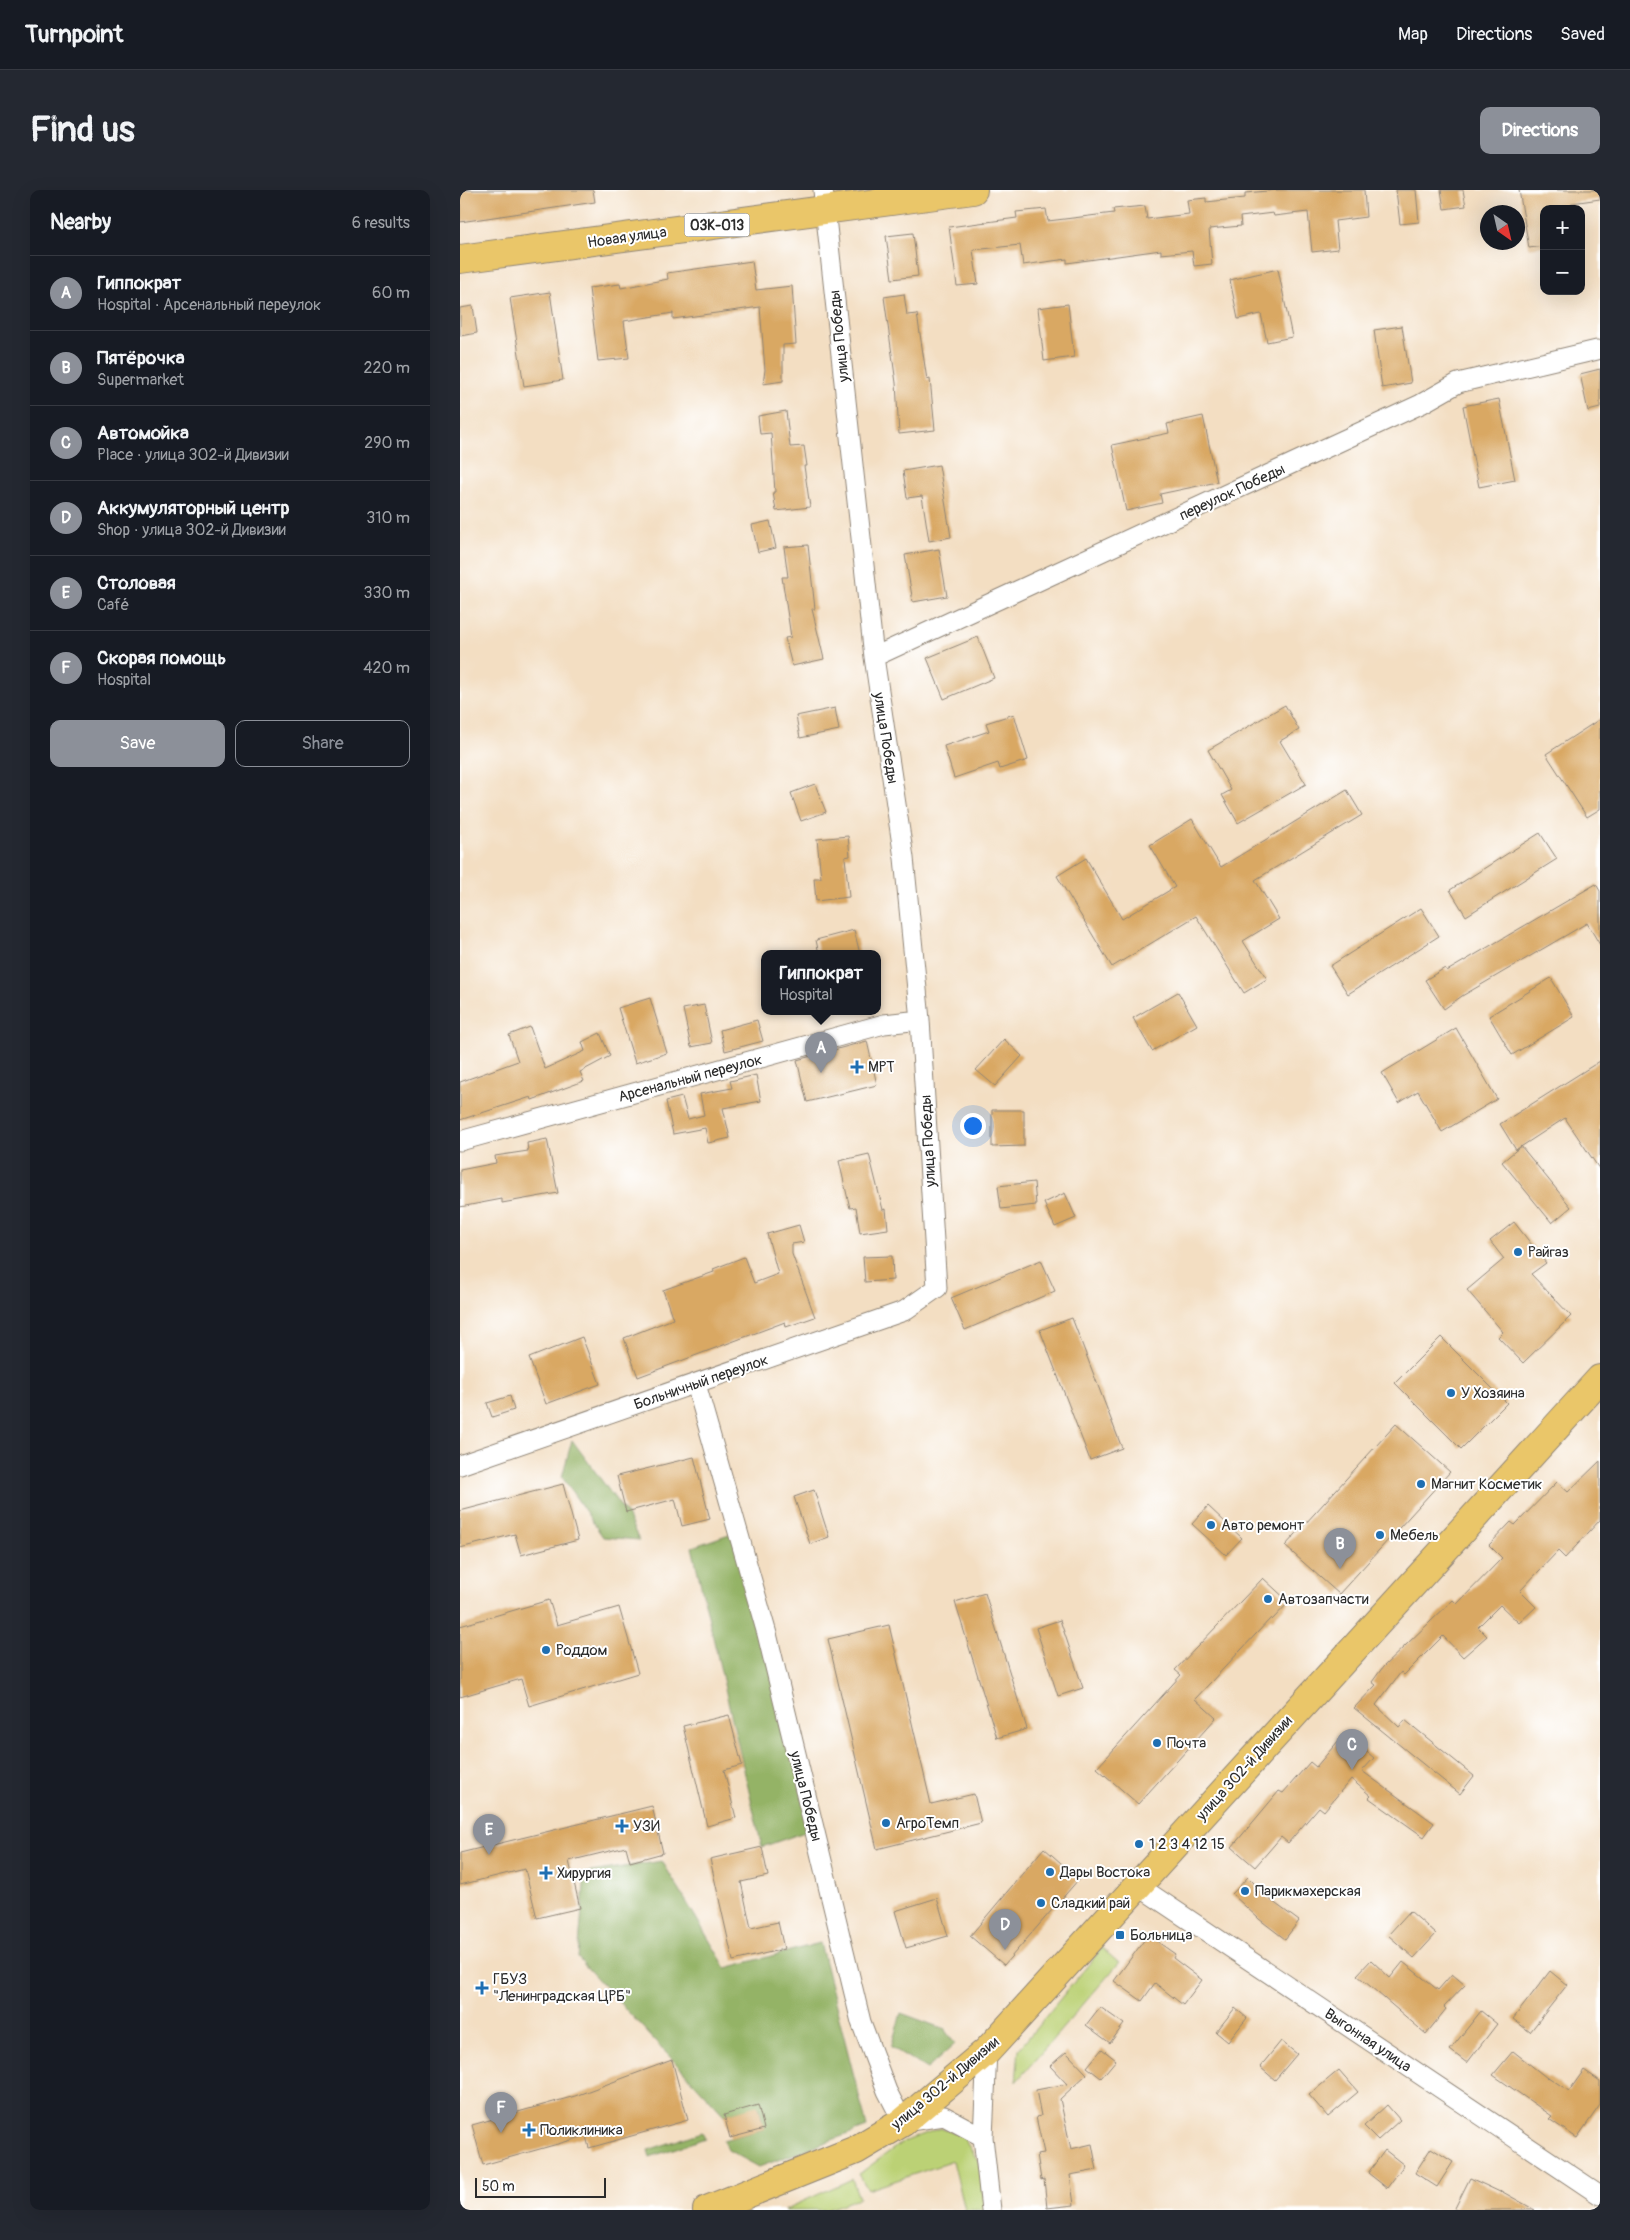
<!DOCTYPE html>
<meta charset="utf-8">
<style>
:root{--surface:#171b24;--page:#242831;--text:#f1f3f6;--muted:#9ea1a6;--line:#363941;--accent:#8c9099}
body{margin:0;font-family:Pangolin,sans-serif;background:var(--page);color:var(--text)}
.controls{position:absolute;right:15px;top:15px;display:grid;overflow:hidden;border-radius:10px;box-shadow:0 5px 20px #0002}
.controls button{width:45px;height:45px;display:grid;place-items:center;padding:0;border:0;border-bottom:1px solid var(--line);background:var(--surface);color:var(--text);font:25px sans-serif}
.compass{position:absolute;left:1020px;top:15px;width:45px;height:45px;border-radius:50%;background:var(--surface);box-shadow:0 5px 20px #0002;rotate:146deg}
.scale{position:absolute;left:15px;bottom:12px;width:131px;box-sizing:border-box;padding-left:5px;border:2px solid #2b2b2b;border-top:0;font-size:14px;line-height:18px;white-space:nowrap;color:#2b2b2b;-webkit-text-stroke:4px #fff;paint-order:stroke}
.you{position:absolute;left:512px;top:935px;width:18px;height:18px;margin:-12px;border:4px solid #fff;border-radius:50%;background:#1a73e8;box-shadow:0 0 0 8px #1a73e833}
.badge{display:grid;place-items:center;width:32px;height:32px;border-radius:50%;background:var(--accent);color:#fff;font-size:16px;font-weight:700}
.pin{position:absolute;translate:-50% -41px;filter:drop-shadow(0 1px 2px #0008)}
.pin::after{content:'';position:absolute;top:26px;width:18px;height:15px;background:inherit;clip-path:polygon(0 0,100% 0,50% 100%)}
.popup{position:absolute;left:301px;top:760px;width:120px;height:65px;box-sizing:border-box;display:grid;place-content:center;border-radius:10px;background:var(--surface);filter:drop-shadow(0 1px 4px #0005);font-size:16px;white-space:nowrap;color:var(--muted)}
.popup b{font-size:19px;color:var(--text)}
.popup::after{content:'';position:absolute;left:50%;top:100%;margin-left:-10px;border:10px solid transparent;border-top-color:var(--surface)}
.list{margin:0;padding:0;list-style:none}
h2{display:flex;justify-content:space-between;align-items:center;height:65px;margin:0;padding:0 20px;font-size:21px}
h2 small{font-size:16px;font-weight:400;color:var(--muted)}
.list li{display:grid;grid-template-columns:32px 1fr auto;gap:15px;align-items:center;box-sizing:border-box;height:75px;padding:0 20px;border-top:1px solid var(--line)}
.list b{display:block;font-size:19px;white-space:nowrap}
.list p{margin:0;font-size:16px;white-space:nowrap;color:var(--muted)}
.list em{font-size:16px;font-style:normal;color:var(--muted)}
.actions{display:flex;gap:10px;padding:15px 20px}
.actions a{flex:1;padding:11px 0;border:1px solid var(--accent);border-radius:10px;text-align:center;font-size:18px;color:var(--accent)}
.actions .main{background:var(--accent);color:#fff}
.map{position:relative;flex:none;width:1140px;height:2020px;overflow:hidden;border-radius:10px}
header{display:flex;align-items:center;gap:30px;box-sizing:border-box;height:70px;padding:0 25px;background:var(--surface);border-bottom:1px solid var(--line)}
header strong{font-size:24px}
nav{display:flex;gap:28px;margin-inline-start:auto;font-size:18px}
.intro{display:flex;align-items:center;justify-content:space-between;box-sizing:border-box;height:120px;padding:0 30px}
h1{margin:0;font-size:35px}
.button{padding:12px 22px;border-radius:10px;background:var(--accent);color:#fff;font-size:18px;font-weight:700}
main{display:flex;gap:30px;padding:0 30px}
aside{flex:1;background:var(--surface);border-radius:10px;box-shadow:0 5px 20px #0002}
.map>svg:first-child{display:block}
</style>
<header>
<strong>Turnpoint</strong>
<nav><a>Map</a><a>Directions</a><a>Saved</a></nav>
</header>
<div class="intro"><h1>Find us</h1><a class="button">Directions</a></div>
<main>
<aside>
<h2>Nearby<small>6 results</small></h2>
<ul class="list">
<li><span class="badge">A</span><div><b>Гиппократ</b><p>Hospital · Арсенальный переулок</p></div><em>60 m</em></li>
<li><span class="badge">B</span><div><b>Пятёрочка</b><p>Supermarket</p></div><em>220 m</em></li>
<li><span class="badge">C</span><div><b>Автомойка</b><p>Place · улица 302-й Дивизии</p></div><em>290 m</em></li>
<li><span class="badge">D</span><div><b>Аккумуляторный центр</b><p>Shop · улица 302-й Дивизии</p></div><em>310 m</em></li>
<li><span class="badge">E</span><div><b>Столовая</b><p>Café</p></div><em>330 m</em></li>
<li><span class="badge">F</span><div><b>Скорая помощь</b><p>Hospital</p></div><em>420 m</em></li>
</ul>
<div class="actions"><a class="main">Save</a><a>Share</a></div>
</aside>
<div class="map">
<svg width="1140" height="2020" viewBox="0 0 1140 2020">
<rect width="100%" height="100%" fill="#fff"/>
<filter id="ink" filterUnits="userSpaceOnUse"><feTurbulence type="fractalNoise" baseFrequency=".02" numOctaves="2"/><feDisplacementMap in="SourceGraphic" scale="10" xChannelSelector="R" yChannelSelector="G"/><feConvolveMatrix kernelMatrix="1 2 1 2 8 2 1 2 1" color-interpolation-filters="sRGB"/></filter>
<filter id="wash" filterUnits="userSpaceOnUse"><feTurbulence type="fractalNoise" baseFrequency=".0096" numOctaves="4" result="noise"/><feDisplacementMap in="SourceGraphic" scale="20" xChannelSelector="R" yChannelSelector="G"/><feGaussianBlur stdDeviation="1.12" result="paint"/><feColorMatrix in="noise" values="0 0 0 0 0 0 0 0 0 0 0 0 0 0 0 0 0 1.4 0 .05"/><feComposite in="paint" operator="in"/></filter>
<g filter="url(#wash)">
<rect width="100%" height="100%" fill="#f3dec2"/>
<path fill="#bbd175" stroke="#737e50" d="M 642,1758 L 659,1773 L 556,1892 L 559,1859 Z
M 480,1938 L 502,1946 L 519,1972 L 526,2020 L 505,2020 L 493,1971 L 408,2000 L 399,1984 L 441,1953 Z
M 392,1989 L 399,2008 L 366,2020 L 324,2020 Z"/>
<path fill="#94b366" stroke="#606f48" d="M 112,1250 L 167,1325 L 179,1350 L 143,1347 L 102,1287 Z
M 272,1343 L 356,1638 L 302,1657 L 232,1357 Z
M 202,1671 L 266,1778 L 360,1753 L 407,1937 L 299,1977 L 268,1960 L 263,1950 L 304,1939 L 299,1916 L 264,1925 L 118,1768 L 125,1683 Z
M 441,1823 L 484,1839 L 495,1854 L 467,1879 L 431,1857 Z
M 242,1942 L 245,1948 L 190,1967 L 188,1960 Z"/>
<g id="blocks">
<path fill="#d9a864" d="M 0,0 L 133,0 L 135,12 L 0,32 Z
M 819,0 L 904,0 L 906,27 L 875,31 L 878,59 L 852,62 L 848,22 L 814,26 L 813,23 L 780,27 L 781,36 L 749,39 L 752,74 L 734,76 L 732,61 L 701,64 L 701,60 L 607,73 L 607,69 L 563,75 L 560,55 L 513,60 L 518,94 L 497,96 L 489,37 L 557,28 L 556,22 L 586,19 L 588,31 L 654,23 L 653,19 L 685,16 L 687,29 L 729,24 L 727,10 L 746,8 L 746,12 L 785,8 L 785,3 Z
M 936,0 L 956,0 L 959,32 L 940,34 Z
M 981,0 L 1003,0 L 1006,16 L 984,19 Z
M 1059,0 L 1140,0 L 1140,9 L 1112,13 L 1113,19 L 1084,19 L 1084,56 L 1069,58 Z
M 453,43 L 458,86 L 432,89 L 426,46 Z
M 292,71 L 296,100 L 332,96 L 336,154 L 323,155 L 323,191 L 303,194 L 305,180 L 300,117 L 213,129 L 213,123 L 164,131 L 169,168 L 138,171 L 129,98 L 160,94 L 161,98 L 208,89 L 207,83 Z
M 818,79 L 832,147 L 807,152 L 801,124 L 778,129 L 770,90 Z
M 90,102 L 103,190 L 64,196 L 50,108 Z
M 444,104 L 447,125 L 457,124 L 467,190 L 470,189 L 475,240 L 439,244 L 436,193 L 424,107 Z
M 608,114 L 614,167 L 584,171 L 578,118 Z
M 13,116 L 17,143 L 0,146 L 0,118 Z
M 942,136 L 951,193 L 922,198 L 914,140 Z
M 1140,179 L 1140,218 L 1128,221 L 1120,184 Z
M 1039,209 L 1055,290 L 1019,297 L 1003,216 Z
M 326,221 L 330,257 L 344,256 L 347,276 L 344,276 L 350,317 L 316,321 L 313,302 L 315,302 L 311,243 L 300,244 L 298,226 Z
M 743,226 L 757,292 L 700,304 L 702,313 L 666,321 L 652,255 L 709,243 L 707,234 Z
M 479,275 L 491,347 L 469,351 L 462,306 L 447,308 L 443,281 Z
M 310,331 L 316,358 L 298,362 L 292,335 Z
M 348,355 L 355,419 L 352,419 L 364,469 L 332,476 L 325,448 L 331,447 L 322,387 L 328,387 L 324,357 Z
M 479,359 L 487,406 L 453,412 L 445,365 Z
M 518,447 L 534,488 L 484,509 L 467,468 Z
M 825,515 L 839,540 L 820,551 L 846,594 L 778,633 L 762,605 L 771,600 L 748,560 Z
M 375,518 L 379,540 L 340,548 L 336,526 Z
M 554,524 L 568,570 L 540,579 L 538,573 L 494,588 L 484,556 L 529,541 L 526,533 Z
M 1140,529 L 1140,619 L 1127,627 L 1086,564 Z
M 355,594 L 366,622 L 341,631 L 331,603 Z
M 887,600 L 902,625 L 795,690 L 819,729 L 783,751 L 807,789 L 784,803 L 736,726 L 652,777 L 597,686 L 626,668 L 662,729 L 715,697 L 690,655 L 732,629 L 761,677 Z
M 1080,643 L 1097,669 L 1006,726 L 990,700 Z
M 388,646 L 390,666 L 385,667 L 389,707 L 356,711 L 354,688 L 361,688 L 357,649 Z
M 1136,694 L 1140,701 L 1140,755 L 1127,733 L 1002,806 L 984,819 L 965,790 L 985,778 L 987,781 Z
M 961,718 L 979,746 L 888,804 L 870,776 Z
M 394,740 L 400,764 L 359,764 L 356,750 Z
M 1091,788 L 1114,827 L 1052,865 L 1029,826 Z
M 718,802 L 737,835 L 692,861 L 673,828 Z
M 190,808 L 207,863 L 175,873 L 158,818 Z
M 244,815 L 252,853 L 231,857 L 223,819 Z
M 297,830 L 303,851 L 265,861 L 260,840 Z
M 70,837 L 85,879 L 125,861 L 122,852 L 140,843 L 150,866 L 120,882 L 124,891 L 72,910 L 71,907 L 0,930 L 0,892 L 58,871 L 49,845 Z
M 996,838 L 1037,909 L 982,942 L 958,901 L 939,913 L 922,883 Z
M 544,849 L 562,866 L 535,896 L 516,880 Z
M 407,851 L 417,895 L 347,912 L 337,870 Z
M 1140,871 L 1140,980 L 1105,928 L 1056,960 L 1040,934 Z
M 296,885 L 301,911 L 263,918 L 270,948 L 248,953 L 245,938 L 213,944 L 206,911 L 222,907 L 228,929 L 244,925 L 240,904 L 272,898 L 270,891 Z
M 532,920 L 564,920 L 564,956 L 532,957 Z
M 87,949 L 98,1003 L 42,1013 L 42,1009 L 0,1017 L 0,980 L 36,973 L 35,966 L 68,961 L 67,953 Z
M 1061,956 L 1111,1017 L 1092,1033 L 1042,972 Z
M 409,964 L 423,1020 L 426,1019 L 428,1039 L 400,1043 L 396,1017 L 390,1018 L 379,971 Z
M 574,992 L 576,1015 L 541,1019 L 538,996 Z
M 605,1003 L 616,1028 L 595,1037 L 584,1013 Z
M 1054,1032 L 1086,1073 L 1071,1084 L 1111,1126 L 1063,1173 L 1038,1147 L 1043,1142 L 1007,1100 L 1044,1069 L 1030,1051 Z
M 339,1035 L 344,1052 L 332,1054 L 332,1064 L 355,1127 L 326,1137 L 325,1132 L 178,1187 L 164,1148 L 213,1129 L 203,1100 L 254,1082 L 253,1079 L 284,1067 L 294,1093 L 318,1084 L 307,1044 Z
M 432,1066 L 433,1090 L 405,1092 L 403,1067 Z
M 581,1070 L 595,1101 L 505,1140 L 491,1108 Z
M 612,1128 L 662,1258 L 630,1270 L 580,1140 Z
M 122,1147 L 140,1194 L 86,1214 L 69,1168 Z
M 981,1147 L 1047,1213 L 1001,1259 L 935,1193 Z
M 50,1206 L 54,1220 L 32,1227 L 27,1213 Z
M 936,1234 L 990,1282 L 879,1404 L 825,1356 Z
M 234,1267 L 250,1329 L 222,1336 L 215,1309 L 166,1322 L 157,1286 Z
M 1140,1271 L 1140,1330 L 1105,1368 L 1098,1361 L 1060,1401 L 1076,1417 L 1059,1433 L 1040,1415 L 1018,1437 L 1027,1446 L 1003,1467 L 983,1446 L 944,1485 L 941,1482 L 916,1515 L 939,1537 L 945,1530 L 1014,1586 L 1000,1604 L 894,1518 L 916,1495 L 912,1492 L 923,1477 L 993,1410 L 997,1414 L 1042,1368 L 1029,1355 L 1051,1332 L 1055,1335 L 1097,1292 L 1108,1302 Z
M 103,1294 L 118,1350 L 61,1365 L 55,1344 L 0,1358 L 0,1321 Z
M 354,1300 L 369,1347 L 350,1354 L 334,1307 Z
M 748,1316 L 782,1348 L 766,1365 L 732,1334 Z
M 803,1388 L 829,1412 L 812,1430 L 811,1428 L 735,1509 L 756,1528 L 678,1614 L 637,1578 L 721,1485 L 715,1480 Z
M 525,1403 L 567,1539 L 537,1548 L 495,1412 Z
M 89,1410 L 97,1435 L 159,1417 L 178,1483 L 69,1516 L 61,1489 L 0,1507 L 0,1436 Z
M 600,1430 L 623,1498 L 598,1506 L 576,1438 Z
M 429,1435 L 471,1614 L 514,1604 L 521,1633 L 417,1659 L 368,1449 Z
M 269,1525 L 282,1575 L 264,1580 L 276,1628 L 247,1636 L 223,1536 Z
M 885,1543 L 914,1568 L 902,1581 L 974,1633 L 964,1647 L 909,1608 L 911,1606 L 891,1589 L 864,1621 L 859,1617 L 828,1653 L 821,1647 L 795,1677 L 772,1657 L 819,1601 L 823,1603 L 850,1572 L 856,1577 Z
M 192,1616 L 203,1663 L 170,1672 L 166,1657 L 109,1671 L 120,1718 L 77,1728 L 65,1679 L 0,1695 L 0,1663 Z
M 302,1657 L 308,1686 L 281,1692 L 291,1738 L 318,1732 L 324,1759 L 273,1771 L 250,1669 Z
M 584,1658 L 619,1689 L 544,1775 L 510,1746 Z
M 788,1687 L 799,1698 L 797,1700 L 839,1731 L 825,1749 L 799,1729 L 772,1704 Z
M 477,1708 L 488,1746 L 446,1758 L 435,1721 Z
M 950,1721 L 976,1744 L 954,1768 L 928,1745 Z
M 688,1745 L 715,1764 L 713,1768 L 742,1790 L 723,1815 L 695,1793 L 682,1811 L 654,1791 Z
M 911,1770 L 930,1788 L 943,1772 L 978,1800 L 992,1784 L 1005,1795 L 984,1817 L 986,1819 L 966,1844 L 897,1785 Z
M 1090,1781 L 1107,1795 L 1070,1842 L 1053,1829 Z
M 640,1817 L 664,1834 L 650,1853 L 626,1835 Z
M 775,1818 L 787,1828 L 768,1852 L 756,1842 Z
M 1021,1821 L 1037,1834 L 1007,1873 L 990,1860 Z
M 821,1851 L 837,1864 L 815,1890 L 800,1877 Z
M 642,1859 L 656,1870 L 641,1888 L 627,1877 Z
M 1053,1861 L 1087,1888 L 1088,1887 L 1109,1901 L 1124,1880 L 1140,1891 L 1140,1915 L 1117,1948 L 1089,1929 L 1092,1926 L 1033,1885 Z
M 606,1862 L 627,1884 L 600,1909 L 611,1959 L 632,1954 L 637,1980 L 610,1985 L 614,2015 L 587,2018 L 584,1989 L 581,1990 L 577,1964 L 584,1963 L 576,1927 L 581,1926 L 576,1900 L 607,1894 L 590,1876 Z
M 212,1870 L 228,1930 L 129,1958 L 126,1946 L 23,1975 L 12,1935 L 115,1906 Z
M 879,1880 L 898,1902 L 868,1927 L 849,1905 Z
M 298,1915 L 304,1939 L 270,1948 L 264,1925 Z
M 927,1915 L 940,1930 L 918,1950 L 904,1936 Z
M 971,1958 L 993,1972 L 977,1997 L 955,1983 Z
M 925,1960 L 944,1975 L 927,1998 L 908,1983 Z
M 1010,1988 L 1040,2002 L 1041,2001 L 1075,2020 L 994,2020 Z"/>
</g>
</g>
<g filter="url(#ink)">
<use href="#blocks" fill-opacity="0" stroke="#8f8476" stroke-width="1"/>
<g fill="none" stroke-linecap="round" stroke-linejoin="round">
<defs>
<path id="street" d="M 414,467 L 961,214 L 998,193 L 1137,160
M 0,951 L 424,834 L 460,830
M 236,1194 L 307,1444 L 401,1832 L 427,1901 L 443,1932 L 484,1926 L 523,1947
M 0,1275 L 444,1121 L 477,1098 L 460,830 L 444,668 L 414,467 L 363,0
M 677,1695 L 1140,2005
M 527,1861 L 523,1947 L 531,2020"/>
<path id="primary" d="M 0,69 L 513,0
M 247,2020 L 396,1960 L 443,1932 L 527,1861 L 1140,1189"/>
</defs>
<use href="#street" stroke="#8f8476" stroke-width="21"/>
<use href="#primary" stroke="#8f8476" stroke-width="30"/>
<use href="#street" stroke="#fff" stroke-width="19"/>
<use href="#primary" stroke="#eac669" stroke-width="28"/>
</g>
</g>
<g fill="#1f6fb2" stroke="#fff" stroke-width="2">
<path d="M394.5 869.5h5v5h5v5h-5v5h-5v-5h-5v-5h5z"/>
<circle cx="1058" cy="1062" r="5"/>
<circle cx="991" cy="1203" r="5"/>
<circle cx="961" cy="1294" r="5"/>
<circle cx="751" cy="1335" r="5"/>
<circle cx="920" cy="1345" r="5"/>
<circle cx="808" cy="1409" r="5"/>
<circle cx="86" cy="1460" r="5"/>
<circle cx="697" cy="1553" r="5"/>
<circle cx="426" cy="1633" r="5"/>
<path d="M159.5 1628.5h5v5h5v5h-5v5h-5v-5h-5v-5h5z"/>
<circle cx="679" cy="1654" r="5"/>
<circle cx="590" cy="1682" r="5"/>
<path d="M83.5 1675.5h5v5h5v5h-5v5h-5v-5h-5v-5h5z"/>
<circle cx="785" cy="1701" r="5"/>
<circle cx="581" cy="1713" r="5"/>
<rect x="655" y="1740" width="10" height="10" rx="2.5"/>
<path d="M19.5 1790.5h5v5h5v5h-5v5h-5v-5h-5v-5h5z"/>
<path d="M66.5 1932.5h5v5h5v5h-5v5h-5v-5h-5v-5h5z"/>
</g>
<g text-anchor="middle" stroke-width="4" stroke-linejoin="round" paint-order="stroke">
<rect fill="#fff" stroke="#6b6b6b" stroke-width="1" x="224.5" y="23.5" width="65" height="23" rx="4"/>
<g font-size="14" font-weight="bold" fill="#2b2b2b">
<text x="257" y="40">03К-013</text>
</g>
<g font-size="15" fill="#2b2b2b" stroke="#fff">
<text transform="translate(167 47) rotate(-8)" y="5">Новая улица</text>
<text transform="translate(379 146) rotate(-96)" y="5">улица Победы</text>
<text transform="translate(772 302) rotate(-25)" y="5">переулок Победы</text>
<text transform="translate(426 548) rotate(81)" y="5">улица Победы</text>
<text transform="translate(230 888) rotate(-15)" y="5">Арсенальный переулок</text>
<text transform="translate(468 951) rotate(-93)" y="5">улица Победы</text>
<text transform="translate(241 1192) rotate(-19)" y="5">Больничный переулок</text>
<text transform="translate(784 1578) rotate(-48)" y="5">улица 302-й Дивизии</text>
<text transform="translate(346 1606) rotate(76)" y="5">улица Победы</text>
<text transform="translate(908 1850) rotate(34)" y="5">Выгонная улица</text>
<text transform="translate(485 1893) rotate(-40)" y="5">улица 302-й Дивизии</text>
</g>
<g font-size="15" fill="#2b2b2b" stroke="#fff" text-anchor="start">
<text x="408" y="882">МРТ</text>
<text x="1068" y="1067">Райгаз</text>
<text x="1001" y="1208">У Хозяина</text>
<text x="971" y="1299">Магнит Косметик</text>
<text x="761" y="1340">Авто ремонт</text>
<text x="930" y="1350">Мебель</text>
<text x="818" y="1414">Автозапчасти</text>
<text x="96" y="1465">Роддом</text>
<text x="707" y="1558">Почта</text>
<text x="436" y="1638">АгроТемп</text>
<text x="173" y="1641">УЗИ</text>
<text x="689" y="1659">1 2 3 4 12 15</text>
<text x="600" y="1687">Дары Востока</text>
<text x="97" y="1688">Хирургия</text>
<text x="795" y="1706">Парикмахерская</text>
<text x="591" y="1718">Сладкий рай</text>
<text x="670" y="1750">Больница</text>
<text x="33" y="1794">ГБУЗ<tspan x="33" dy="17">"Ленинградская ЦРБ"</tspan></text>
<text x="80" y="1945">Поликлиника</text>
</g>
</g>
</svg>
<div class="controls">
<button>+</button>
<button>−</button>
</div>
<svg class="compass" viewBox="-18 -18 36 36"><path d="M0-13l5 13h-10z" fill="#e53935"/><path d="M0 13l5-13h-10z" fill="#9ea1a6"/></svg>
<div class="scale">50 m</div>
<div class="you"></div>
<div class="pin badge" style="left:361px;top:883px">A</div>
<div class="popup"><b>Гиппократ</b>Hospital</div>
<div class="pin badge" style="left:880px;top:1379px">B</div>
<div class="pin badge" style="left:892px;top:1580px">C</div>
<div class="pin badge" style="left:545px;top:1760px">D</div>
<div class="pin badge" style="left:29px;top:1665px">E</div>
<div class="pin badge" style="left:41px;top:1943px">F</div>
</div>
</main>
